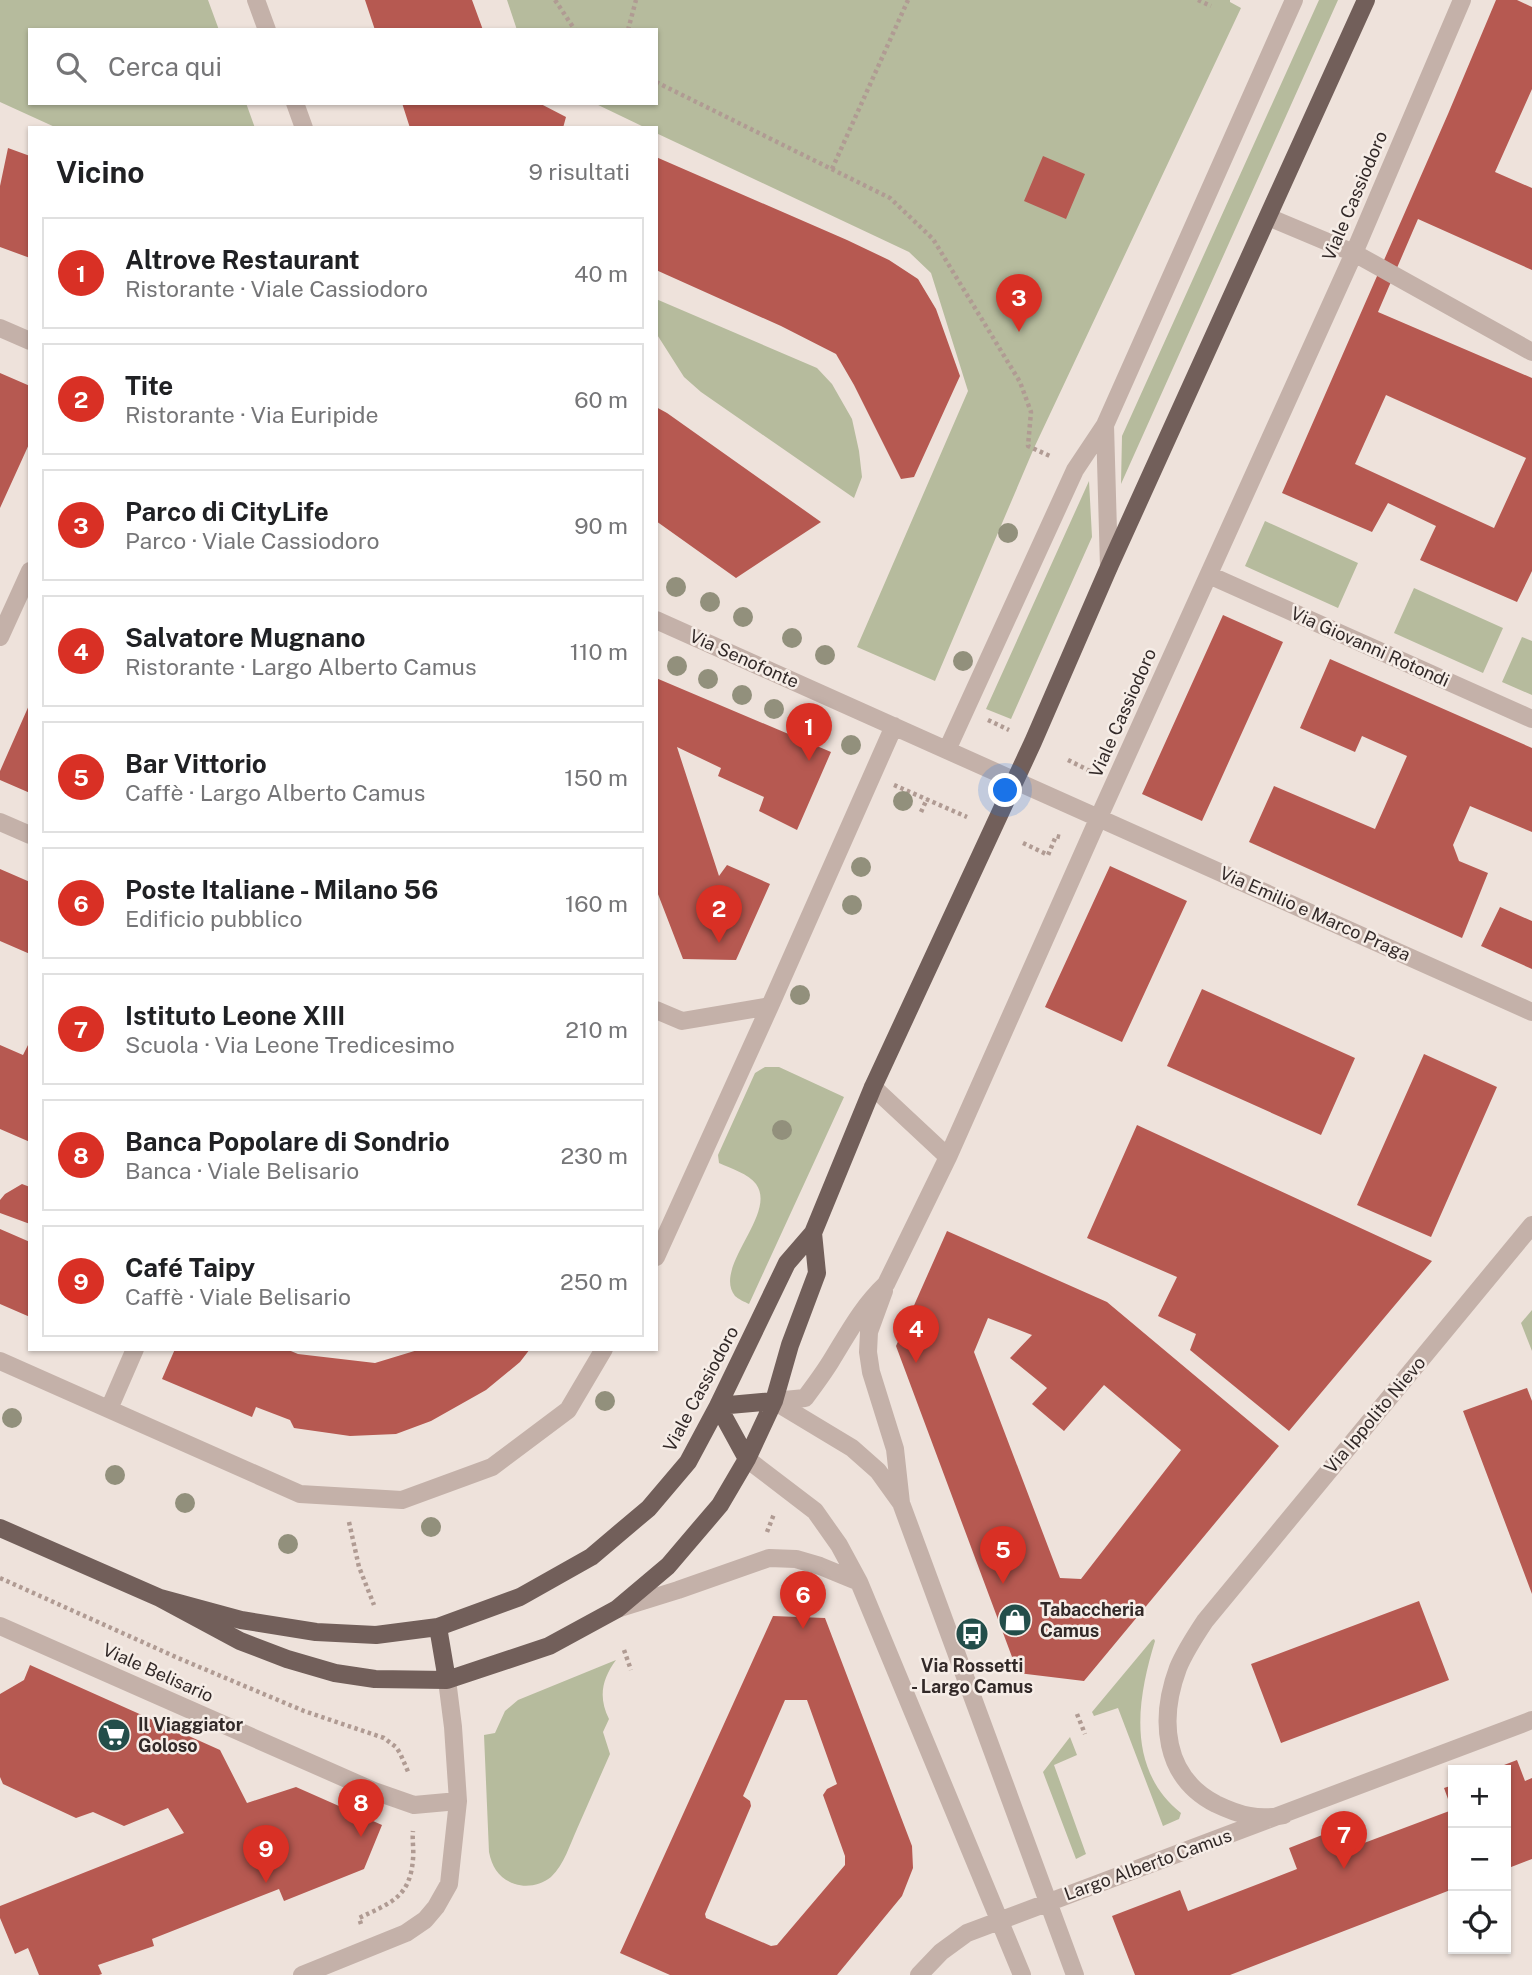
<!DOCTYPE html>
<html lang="it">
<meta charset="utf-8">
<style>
:root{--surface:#fff;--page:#f6f6f6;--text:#202124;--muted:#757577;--line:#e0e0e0;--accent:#d93025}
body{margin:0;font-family:"Public Sans",sans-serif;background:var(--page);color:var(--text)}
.controls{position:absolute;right:21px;bottom:21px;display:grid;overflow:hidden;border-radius:0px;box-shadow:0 2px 5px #0004}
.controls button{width:63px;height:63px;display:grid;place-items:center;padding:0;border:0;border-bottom:2px solid var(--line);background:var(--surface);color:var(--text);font:35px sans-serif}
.you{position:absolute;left:1006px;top:791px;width:24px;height:24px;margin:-18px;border:5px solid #fff;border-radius:50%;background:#1a73e8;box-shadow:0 0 0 10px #1a73e833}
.badge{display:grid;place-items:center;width:46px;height:46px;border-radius:50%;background:var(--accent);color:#fff;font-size:23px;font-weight:700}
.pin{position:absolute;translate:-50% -58px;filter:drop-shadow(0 2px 4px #0008)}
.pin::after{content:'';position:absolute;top:37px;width:24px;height:21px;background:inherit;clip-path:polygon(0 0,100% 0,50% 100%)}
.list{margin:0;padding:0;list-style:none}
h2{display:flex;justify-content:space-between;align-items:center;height:91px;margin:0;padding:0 28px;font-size:30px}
h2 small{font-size:23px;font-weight:400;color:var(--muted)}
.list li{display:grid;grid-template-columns:46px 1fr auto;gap:21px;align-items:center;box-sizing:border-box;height:112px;margin:0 14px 14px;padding:0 14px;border:2px solid var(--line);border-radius:0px}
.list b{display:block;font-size:26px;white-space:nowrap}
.list p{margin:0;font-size:23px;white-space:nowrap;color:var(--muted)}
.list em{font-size:23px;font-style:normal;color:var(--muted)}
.icon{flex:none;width:38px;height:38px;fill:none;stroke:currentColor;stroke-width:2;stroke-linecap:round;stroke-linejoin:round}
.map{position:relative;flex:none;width:1532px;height:1975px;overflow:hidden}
.search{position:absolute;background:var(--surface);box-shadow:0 2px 5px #0004;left:28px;top:28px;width:630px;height:77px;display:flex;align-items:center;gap:18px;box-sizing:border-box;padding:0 24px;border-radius:0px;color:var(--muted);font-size:26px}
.panel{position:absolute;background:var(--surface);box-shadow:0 2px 5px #0004;left:28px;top:126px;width:630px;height:1225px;border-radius:0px}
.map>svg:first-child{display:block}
</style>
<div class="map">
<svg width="1532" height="1975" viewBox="0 0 1532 1975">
<rect width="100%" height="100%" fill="#eee2db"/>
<path fill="#b6bb9d" d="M 0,0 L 208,0 L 219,30 L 30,30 L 30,103 L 246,103 L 255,128 L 57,128 L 0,102 Z
M 507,0 L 1230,0 L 1230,2 L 1241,8 L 1034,448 L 935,681 L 857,647 L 968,391 L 931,273 L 909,252 L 656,133 L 656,128 L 646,128 L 594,103 L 656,103 L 656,30 L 517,30 Z
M 1319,0 L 1338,0 L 1121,484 L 1122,436 Z
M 656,299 L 817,368 L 832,384 L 852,419 L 859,451 L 862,477 L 854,498 L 701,392 L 684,377 L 656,333 Z
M 1089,481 L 1092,537 L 1011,719 L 986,709 Z
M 1265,521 L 1358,563 L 1338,608 L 1245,566 Z
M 1414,588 L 1503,628 L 1483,673 L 1394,633 Z
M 1522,637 L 1532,641 L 1532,695 L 1502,682 Z
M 765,1067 L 779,1067 L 844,1097 L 749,1304 C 745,1302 738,1299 735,1296 C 712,1267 778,1214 756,1184 C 749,1174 730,1168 719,1163 L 718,1155 L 755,1073 Z
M 1532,1310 L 1532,1351 L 1521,1323 Z
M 1154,1639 L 1155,1641 C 1137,1700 1126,1769 1181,1813 L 1179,1819 L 1163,1826 L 1118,1708 L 1094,1716 L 1092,1712 L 1152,1640 Z
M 616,1660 C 602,1679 598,1697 609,1719 L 603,1732 L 610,1754 C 599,1779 588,1804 577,1829 C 570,1844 564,1865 551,1877 C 541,1885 527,1888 515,1884 C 500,1879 492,1868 489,1852 L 484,1735 L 495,1733 L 505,1711 L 518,1700 Z
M 1070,1737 L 1077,1755 L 1054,1765 L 1086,1854 L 1076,1859 L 1043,1772 Z"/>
<path fill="#b65951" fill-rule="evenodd" d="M 365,0 L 472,0 L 483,30 L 375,30 Z
M 1496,0 L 1517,0 L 1532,7 L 1532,89 L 1495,172 L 1532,188 L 1532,270 L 1418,219 L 1378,312 L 1532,378 L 1532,571 L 1517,602 L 1420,560 L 1436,526 L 1388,503 L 1372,532 L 1282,493 L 1448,114 ZM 1386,395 L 1526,458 L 1494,528 L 1355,464 Z
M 402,103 L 539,103 L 566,117 L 563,128 L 410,128 Z
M 8,148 L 30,156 L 30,258 L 0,247 L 0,186 Z
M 1043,156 L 1085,174 L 1066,219 L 1024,201 Z
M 656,157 L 847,240 L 889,260 L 918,279 L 936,309 L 960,376 L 914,477 L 901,479 L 854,385 L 836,354 L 781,326 L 656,270 Z
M 0,373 L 30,386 L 30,442 L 0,508 Z
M 656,407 L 667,413 L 821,522 L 736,578 L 656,521 Z
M 1223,615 L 1283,642 L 1202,821 L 1142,794 Z
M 1330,659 L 1532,748 L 1532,832 L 1470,806 L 1453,845 L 1459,861 L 1488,873 L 1462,938 L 1249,842 L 1274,786 L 1375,829 L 1407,756 L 1362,736 L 1355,752 L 1300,728 Z
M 656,678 L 831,752 L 797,830 L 759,811 L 764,797 L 718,776 L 721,768 L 677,747 L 719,876 L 727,865 L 770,884 L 736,960 L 683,959 L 656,889 Z
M 30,703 L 30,793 L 0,780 L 0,771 Z
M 1110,866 L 1187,901 L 1122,1042 L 1045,1007 Z
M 0,869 L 30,882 L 30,954 L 0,941 Z
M 1500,907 L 1532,921 L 1532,969 L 1481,946 Z
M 1202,989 L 1355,1058 L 1321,1135 L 1167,1066 Z
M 30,1041 L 30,1142 L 0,1129 L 0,1045 L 23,1055 Z
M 1424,1054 L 1497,1087 L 1431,1237 L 1357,1205 Z
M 1137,1125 L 1432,1261 L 1289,1431 L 1190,1350 L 1196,1334 L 1158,1316 L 1177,1277 L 1087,1238 Z
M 22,1184 L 30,1187 L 30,1224 L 0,1213 L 0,1200 L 5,1194 Z
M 0,1229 L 30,1242 L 30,1317 L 0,1304 Z
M 947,1231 L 1107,1302 L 1279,1446 L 1084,1681 L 1018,1673 L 896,1346 ZM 988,1318 L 1032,1335 L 1010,1358 L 1047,1388 L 1032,1404 L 1064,1431 L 1104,1385 L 1181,1450 L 1081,1579 L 1060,1578 L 974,1352 Z
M 175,1349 L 286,1349 L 298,1354 L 375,1363 L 421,1349 L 530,1349 L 520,1362 L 486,1390 L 431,1421 L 396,1434 L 350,1436 L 294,1428 L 290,1420 L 256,1407 L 252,1417 L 162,1379 Z
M 1527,1388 L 1532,1401 L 1532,1594 L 1463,1411 Z
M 1419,1601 L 1449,1680 L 1281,1743 L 1251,1664 Z
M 773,1616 L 825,1618 L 912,1846 L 913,1868 L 902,1896 L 837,1975 L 670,1975 L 620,1953 ZM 785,1700 L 807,1700 L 837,1784 L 827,1789 L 823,1795 L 845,1856 L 845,1865 L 777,1945 L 771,1946 L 706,1918 L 705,1914 L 751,1806 L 750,1801 L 743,1796 Z
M 980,1620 L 987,1639 L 980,1641 L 973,1623 Z
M 30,1665 L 220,1750 L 247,1803 L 296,1787 L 382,1825 L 364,1869 L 284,1901 L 279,1889 L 152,1939 L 154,1946 L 98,1965 L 102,1974 L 99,1975 L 39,1975 L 28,1948 L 15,1954 L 0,1918 L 0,1906 L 184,1833 L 168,1808 L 124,1826 L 93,1812 L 76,1818 L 3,1784 L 0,1777 L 0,1694 L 24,1680 Z
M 1517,1760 L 1525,1781 L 1532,1778 L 1532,1859 L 1506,1869 L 1506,1770 L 1491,1770 Z
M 1453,1785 L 1453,1889 L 1230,1975 L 1135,1975 L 1112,1916 L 1180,1890 L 1188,1911 L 1297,1869 L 1289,1848 L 1340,1828 L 1348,1849 L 1452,1810 L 1444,1788 Z"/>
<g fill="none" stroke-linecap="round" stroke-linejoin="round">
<path stroke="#b09b93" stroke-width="4.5" stroke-dasharray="3.5 3.5" stroke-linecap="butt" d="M 555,0 L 575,30
M 1198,0 L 1211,6
M 628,30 L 636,0
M 656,82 L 890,198 L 933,239 L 1020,382 L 1031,412 L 1028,446 L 1052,457
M 832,169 L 908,0
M 988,720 L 1009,730
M 1068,760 L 1092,772
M 894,785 L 967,817
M 921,812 L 927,799
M 1023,843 L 1048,855 L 1056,836 L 1060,837
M 349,1522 L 359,1567 L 374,1605
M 767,1532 L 774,1514
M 0,1578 L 178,1658 L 304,1711 L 384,1738 L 396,1747 L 400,1753 L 409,1774
M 624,1650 L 631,1670
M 1077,1714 L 1085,1734
M 361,1924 L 359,1918 C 390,1903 410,1898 413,1859 C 414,1850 412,1840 413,1831"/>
<path stroke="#c4b1a9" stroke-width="18" d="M 256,0 L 267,30
M 295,103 L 304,128
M 1268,217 L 1354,253 L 1532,352
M 0,328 L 30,341
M 1105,425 L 1109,567
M 1209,575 L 1532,719
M 656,620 L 1532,1012
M 0,637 L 30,571
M 947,750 L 1075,470 L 1105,425 L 1294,0
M 0,822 L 30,835
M 656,1010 L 682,1021 L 770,1006
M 873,1087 L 948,1157
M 656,1257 L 770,1006 L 894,726
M 884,1291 L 869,1332 L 868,1352 L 871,1372 L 895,1449 L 901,1503 L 1075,1975
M 0,1361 L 300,1494 L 402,1500 L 492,1467 L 568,1410 L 604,1349
M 774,1401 L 805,1398 C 814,1386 823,1374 831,1361 C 849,1332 861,1308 886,1284 L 948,1157 L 1099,817 L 1354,253 L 1462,0
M 774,1401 L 852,1448 L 878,1471 L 901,1503
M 109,1409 L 135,1349
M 747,1459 L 815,1511 L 839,1545 L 859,1582 L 1022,1975
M 617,1609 L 678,1590 L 769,1558 L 796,1559 L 820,1566 L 859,1582
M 0,1626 L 374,1791 L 414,1805 L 458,1801
M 1284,1815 C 1259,1821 1239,1815 1216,1804 C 1163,1777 1159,1719 1178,1668 C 1185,1651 1195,1636 1205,1621 L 1532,1225
M 302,1975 L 406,1933 L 425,1920 L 436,1907 L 449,1884 L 458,1801 L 453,1727 L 447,1680
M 919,1975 L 941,1952 L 967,1933 L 1532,1720"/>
<path stroke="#725f5a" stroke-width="18" d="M 718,1406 L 747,1459
M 718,1406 L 774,1401
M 0,1528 L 160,1598 L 240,1641 L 287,1659 L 335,1673 L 375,1679 L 447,1680 L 549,1646 L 617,1609 L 668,1566 L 720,1505 L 747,1459 L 774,1401 L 790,1345 L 817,1273 L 813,1233
M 160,1598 L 241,1620 L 316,1632 L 376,1635 L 438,1627 L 520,1597 L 591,1557 L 649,1508 L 688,1462 L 718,1406 L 787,1263 L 813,1233 L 873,1087 L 1033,742 L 1109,567 L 1366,0
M 438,1627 L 447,1680"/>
</g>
<g fill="#92907c">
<circle cx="1008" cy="533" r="10"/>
<circle cx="676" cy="587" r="10"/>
<circle cx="710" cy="602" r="10"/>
<circle cx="743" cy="617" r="10"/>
<circle cx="792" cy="638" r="10"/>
<circle cx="825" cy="655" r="10"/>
<circle cx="963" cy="661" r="10"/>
<circle cx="677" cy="666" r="10"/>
<circle cx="708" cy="679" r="10"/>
<circle cx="742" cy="695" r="10"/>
<circle cx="774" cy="709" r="10"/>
<circle cx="806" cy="724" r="10"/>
<circle cx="851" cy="745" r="10"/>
<circle cx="903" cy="801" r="10"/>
<circle cx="861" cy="867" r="10"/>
<circle cx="852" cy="905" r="10"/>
<circle cx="800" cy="995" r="10"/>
<circle cx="782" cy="1130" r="10"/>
<circle cx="605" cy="1401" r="10"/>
<circle cx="12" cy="1418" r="10"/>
<circle cx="115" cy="1475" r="10"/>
<circle cx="185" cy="1503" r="10"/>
<circle cx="431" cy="1527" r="10"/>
<circle cx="288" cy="1544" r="10"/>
</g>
<defs>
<symbol id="shop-disc" viewBox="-11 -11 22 22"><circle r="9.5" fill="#234e4a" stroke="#f6ede7"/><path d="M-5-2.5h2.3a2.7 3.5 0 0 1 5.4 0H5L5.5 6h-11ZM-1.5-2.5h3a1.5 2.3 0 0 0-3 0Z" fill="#fff"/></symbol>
<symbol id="bus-disc" viewBox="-11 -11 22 22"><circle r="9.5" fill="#234e4a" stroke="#f6ede7"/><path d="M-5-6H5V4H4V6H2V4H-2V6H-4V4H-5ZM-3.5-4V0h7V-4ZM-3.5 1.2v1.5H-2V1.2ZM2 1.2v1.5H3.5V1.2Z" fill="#fff"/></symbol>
<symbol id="supermarket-disc" viewBox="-11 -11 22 22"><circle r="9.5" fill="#234e4a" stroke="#f6ede7"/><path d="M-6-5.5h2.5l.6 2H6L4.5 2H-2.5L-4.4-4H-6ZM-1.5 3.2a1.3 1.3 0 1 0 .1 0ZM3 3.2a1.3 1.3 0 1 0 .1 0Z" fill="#fff"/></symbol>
</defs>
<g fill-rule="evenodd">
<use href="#shop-disc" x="996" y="1601" width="38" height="38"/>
<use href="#bus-disc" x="953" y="1615" width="38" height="38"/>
<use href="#supermarket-disc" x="95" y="1716" width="38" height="38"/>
</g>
<g text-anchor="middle" stroke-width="5" stroke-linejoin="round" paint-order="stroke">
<g font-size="18" fill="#322928" stroke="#f6ede7">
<text transform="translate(1355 196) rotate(-67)" y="6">Viale Cassiodoro</text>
<text transform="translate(1370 647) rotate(24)" y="6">Via Giovanni Rotondi</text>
<text transform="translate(744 659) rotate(24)" y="6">Via Senofonte</text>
<text transform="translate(1123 713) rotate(-66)" y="6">Viale Cassiodoro</text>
<text transform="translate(1315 914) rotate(24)" y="6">Via Emilio e Marco Praga</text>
<text transform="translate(701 1389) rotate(-62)" y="6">Viale Cassiodoro</text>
<text transform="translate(1375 1415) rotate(-50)" y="6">Via Ippolito Nievo</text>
<text transform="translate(158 1673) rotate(24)" y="6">Viale Belisario</text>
<text transform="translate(1148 1865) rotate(-20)" y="6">Largo Alberto Camus</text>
</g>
<g font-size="18" font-weight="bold" fill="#322928" stroke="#f6ede7" text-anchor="start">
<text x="1040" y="1616">Tabaccheria<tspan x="1040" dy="21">Camus</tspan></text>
<text x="972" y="1672" text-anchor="middle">Via Rossetti<tspan x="972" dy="21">- Largo Camus</tspan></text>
<text x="138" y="1731">Il Viaggiator<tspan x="138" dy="21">Goloso</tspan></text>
</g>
</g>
</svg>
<div class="controls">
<button>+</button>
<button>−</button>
<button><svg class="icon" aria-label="locate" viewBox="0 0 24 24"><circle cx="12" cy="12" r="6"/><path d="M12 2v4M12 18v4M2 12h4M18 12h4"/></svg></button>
</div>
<div class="you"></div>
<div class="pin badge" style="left:809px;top:761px">1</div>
<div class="pin badge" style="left:719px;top:943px">2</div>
<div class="pin badge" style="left:1019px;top:332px">3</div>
<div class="pin badge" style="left:916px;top:1363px">4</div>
<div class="pin badge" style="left:1003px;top:1584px">5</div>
<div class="pin badge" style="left:803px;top:1629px">6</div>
<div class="pin badge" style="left:1344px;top:1869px">7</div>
<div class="pin badge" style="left:361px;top:1837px">8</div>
<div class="pin badge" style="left:266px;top:1883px">9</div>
<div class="search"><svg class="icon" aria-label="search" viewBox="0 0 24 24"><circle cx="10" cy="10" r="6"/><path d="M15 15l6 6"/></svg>Cerca qui</div>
<section class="panel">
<h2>Vicino<small>9 risultati</small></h2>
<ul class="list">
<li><span class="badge">1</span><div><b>Altrove Restaurant</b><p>Ristorante · Viale Cassiodoro</p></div><em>40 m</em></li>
<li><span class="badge">2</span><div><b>Tite</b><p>Ristorante · Via Euripide</p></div><em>60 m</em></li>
<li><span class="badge">3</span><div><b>Parco di CityLife</b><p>Parco · Viale Cassiodoro</p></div><em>90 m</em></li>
<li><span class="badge">4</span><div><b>Salvatore Mugnano</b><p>Ristorante · Largo Alberto Camus</p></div><em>110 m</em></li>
<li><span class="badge">5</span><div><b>Bar Vittorio</b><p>Caffè · Largo Alberto Camus</p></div><em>150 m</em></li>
<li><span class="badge">6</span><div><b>Poste Italiane - Milano 56</b><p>Edificio pubblico</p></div><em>160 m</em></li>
<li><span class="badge">7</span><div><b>Istituto Leone XIII</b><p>Scuola · Via Leone Tredicesimo</p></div><em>210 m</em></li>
<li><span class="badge">8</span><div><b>Banca Popolare di Sondrio</b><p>Banca · Viale Belisario</p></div><em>230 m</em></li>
<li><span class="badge">9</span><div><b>Café Taipy</b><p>Caffè · Viale Belisario</p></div><em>250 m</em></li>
</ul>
</section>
</div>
